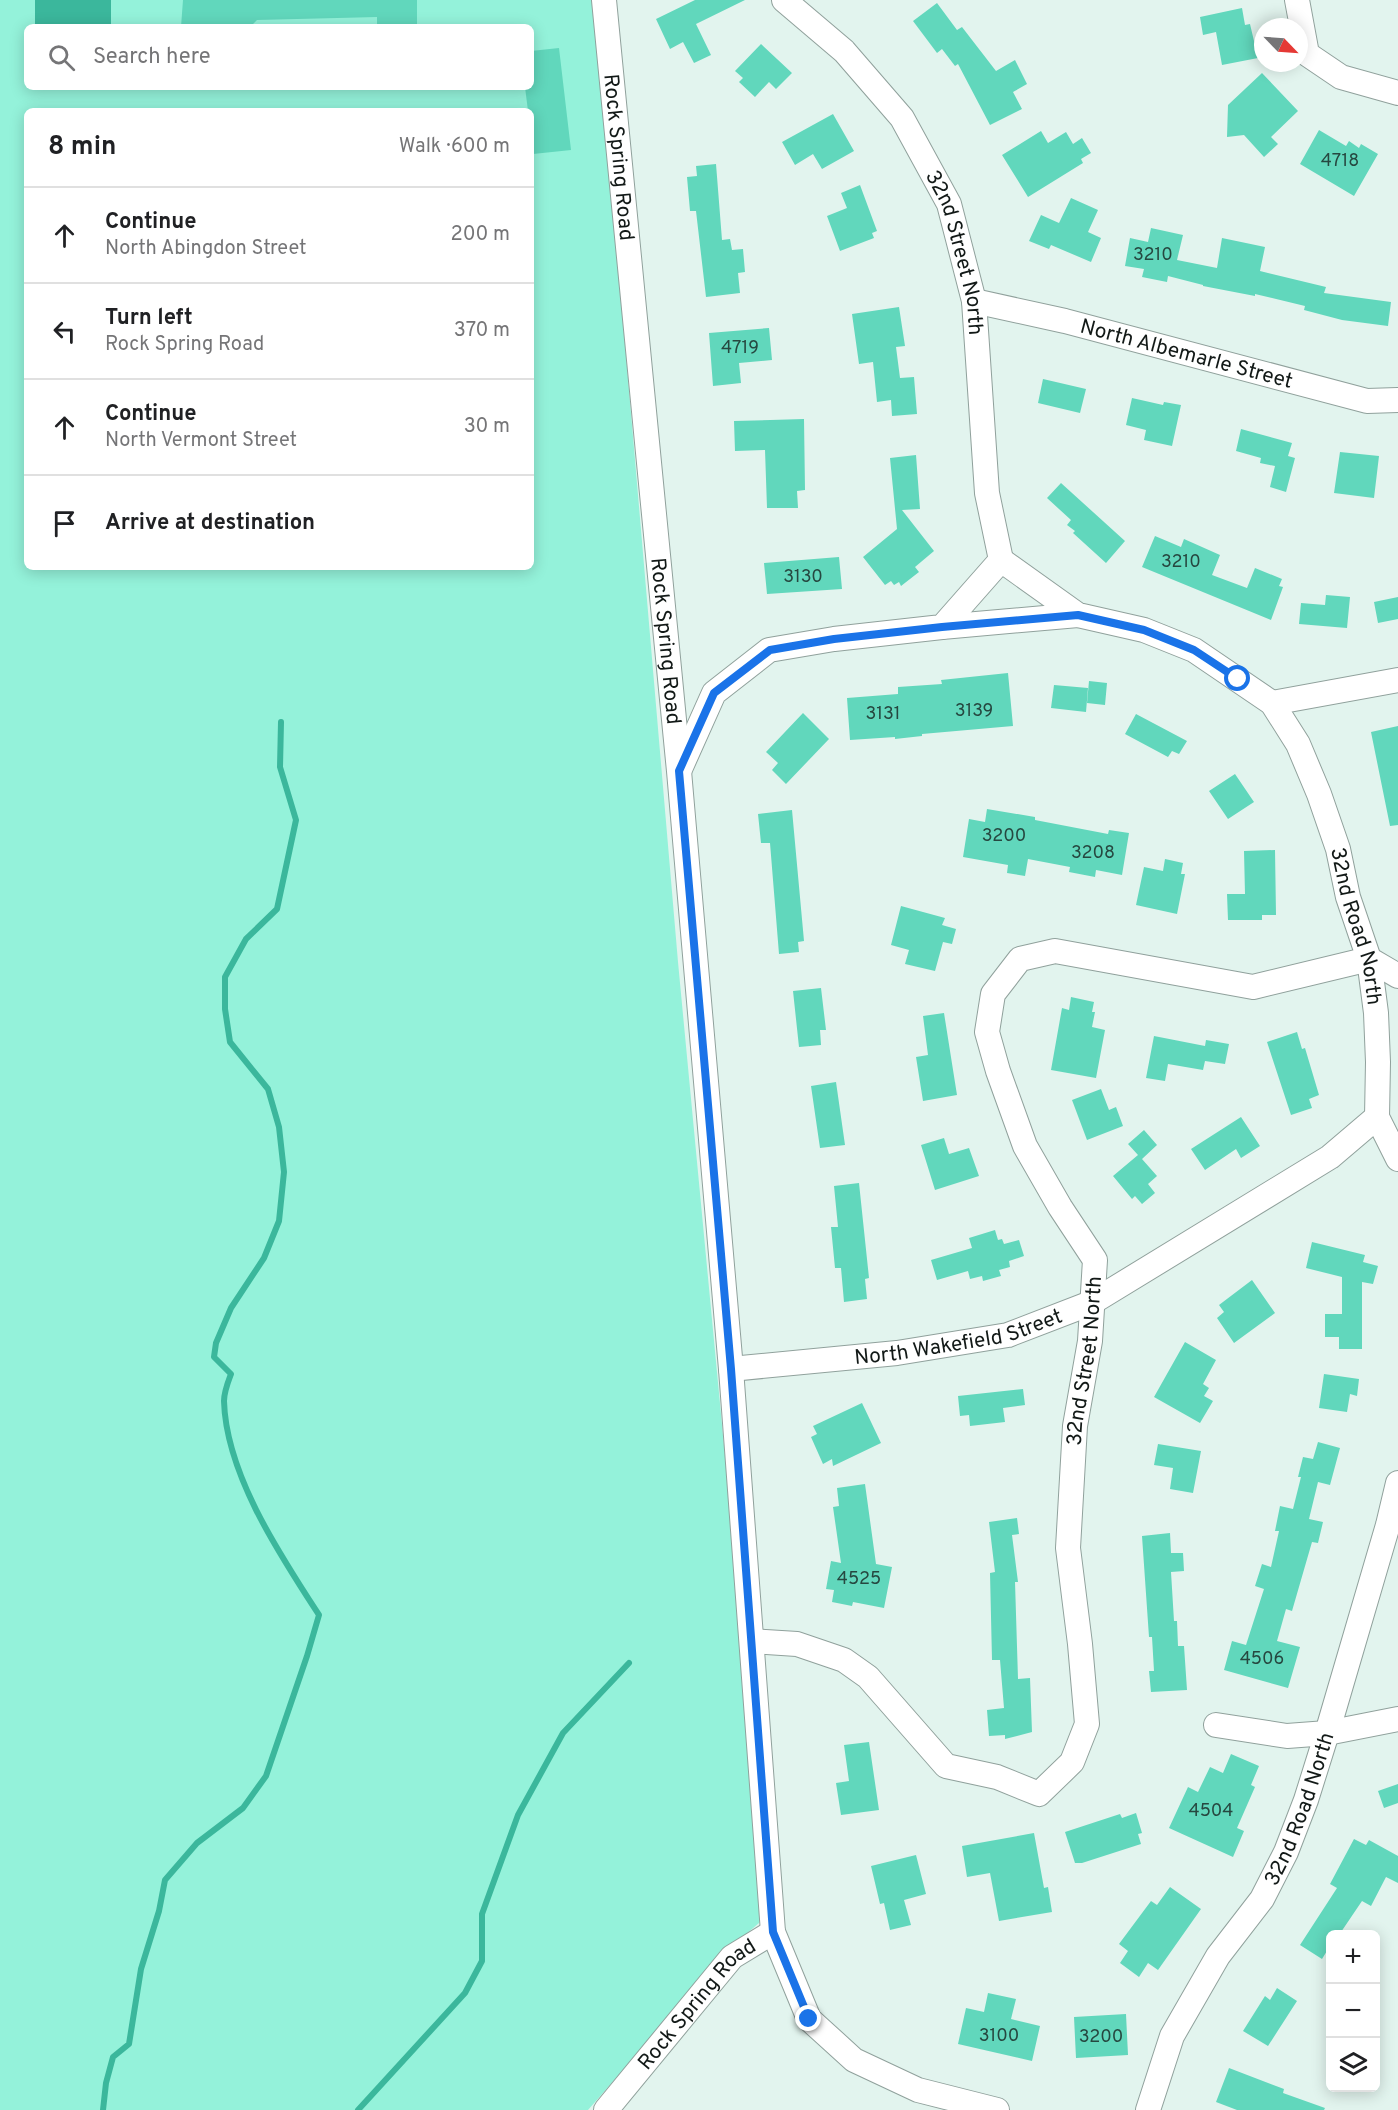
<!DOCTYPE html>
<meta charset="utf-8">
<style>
:root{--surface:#fff;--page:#f6f6f6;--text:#202124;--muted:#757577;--line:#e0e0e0}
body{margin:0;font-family:Overpass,sans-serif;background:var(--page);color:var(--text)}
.controls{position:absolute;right:18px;bottom:18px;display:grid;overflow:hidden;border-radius:9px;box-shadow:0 3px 15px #0003}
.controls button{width:54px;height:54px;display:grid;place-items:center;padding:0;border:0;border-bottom:2px solid var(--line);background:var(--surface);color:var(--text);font:30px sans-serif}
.compass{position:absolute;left:1254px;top:18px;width:54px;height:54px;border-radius:50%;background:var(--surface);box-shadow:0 3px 15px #0003;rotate:115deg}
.stop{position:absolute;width:18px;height:18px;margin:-14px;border:4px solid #1a73e8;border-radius:50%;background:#fff}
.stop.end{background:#1a73e8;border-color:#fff;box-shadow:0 2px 6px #0008}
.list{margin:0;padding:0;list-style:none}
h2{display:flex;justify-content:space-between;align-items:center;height:78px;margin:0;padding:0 24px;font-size:26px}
h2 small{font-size:20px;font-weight:400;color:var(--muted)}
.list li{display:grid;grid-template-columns:39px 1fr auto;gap:18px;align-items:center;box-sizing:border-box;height:96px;padding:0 24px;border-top:2px solid var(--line)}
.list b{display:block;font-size:22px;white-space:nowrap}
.list p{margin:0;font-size:20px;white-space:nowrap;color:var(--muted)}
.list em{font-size:20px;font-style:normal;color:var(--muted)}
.icon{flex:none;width:33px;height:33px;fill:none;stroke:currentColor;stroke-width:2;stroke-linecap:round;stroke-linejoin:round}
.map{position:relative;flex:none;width:1398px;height:2110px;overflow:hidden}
.search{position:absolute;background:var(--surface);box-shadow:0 3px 15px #0003;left:24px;top:24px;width:510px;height:66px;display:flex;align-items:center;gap:15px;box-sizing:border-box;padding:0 21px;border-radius:9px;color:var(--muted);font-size:22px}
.panel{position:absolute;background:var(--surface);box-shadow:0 3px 15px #0003;left:24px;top:108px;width:510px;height:462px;border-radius:9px}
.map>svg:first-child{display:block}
</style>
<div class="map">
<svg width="1398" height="2110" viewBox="0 0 1398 2110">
<rect width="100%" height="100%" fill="#e2f4ee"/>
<path fill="#94f2da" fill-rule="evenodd" d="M 0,0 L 592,0 L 606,121 L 678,962 L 742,1635 L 766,1907 L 759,1923 L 731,1947 L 588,2110 L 0,2110 ZM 27,27 L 531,27 L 531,87 L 27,87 ZM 27,111 L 531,111 L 531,567 L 27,567 Z"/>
<path fill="#3bb79c" d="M 35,0 L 111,0 L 111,27 L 35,27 Z"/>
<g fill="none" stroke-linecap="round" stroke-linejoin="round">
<path stroke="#3bb79c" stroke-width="6" d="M 103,2110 L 106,2083 L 113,2057 L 129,2044 L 141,1969 L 159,1911 L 165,1880 L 197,1843 L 243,1808 L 266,1776 L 307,1656 L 319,1615 C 280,1555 226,1474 224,1401 C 224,1392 228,1382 231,1374 L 214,1357 L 216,1343 L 231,1308 L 264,1258 L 279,1221 L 284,1172 L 279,1127 L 268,1089 L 230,1042 L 225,1009 L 225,977 L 246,939 L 277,909 L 296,820 L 280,767 L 281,722
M 358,2110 L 465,1993 L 482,1961 L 482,1914 L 518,1815 L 563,1733 L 629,1663"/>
</g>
<path fill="#61d7bc" d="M 183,0 L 417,0 L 417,27 L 377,27 L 377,17 L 257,20 L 250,27 L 181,27 Z
M 695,0 L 745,0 L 696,24 L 711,55 L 694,63 L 683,42 L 670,49 L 656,19 Z
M 937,3 L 957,30 L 962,27 L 996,71 L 1015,60 L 1027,84 L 1013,92 L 1022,109 L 990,125 L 958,64 L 955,66 L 942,49 L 937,53 L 913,21 Z
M 1242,8 L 1245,25 L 1250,24 L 1258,58 L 1222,65 L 1216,32 L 1203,35 L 1200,17 Z
M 761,44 L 792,73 L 776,89 L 769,82 L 755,97 L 739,82 L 743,78 L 735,71 Z
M 559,48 L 571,150 L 533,154 L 531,111 L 528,111 L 525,87 L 531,87 L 531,51 Z
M 1262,73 L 1298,111 L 1271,137 L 1278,144 L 1264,157 L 1244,135 L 1227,137 L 1228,105 Z
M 833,114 L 854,151 L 822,169 L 813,154 L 795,165 L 782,142 Z
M 1319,130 L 1346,146 L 1349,141 L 1359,148 L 1361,144 L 1378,154 L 1354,196 L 1300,164 Z
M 1041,131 L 1048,143 L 1066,132 L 1073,144 L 1082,138 L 1091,153 L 1081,159 L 1083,163 L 1028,197 L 1002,155 Z
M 716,164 L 722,240 L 730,239 L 732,250 L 743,249 L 745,272 L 738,273 L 740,293 L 706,297 L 696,211 L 690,211 L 687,177 L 697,176 L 696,166 Z
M 860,185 L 877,231 L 872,233 L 874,238 L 840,251 L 827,216 L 847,208 L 841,193 Z
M 1071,198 L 1098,210 L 1088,232 L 1101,238 L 1091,262 L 1051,245 L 1049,249 L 1029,241 L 1041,215 L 1059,223 Z
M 1151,228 L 1183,235 L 1177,260 L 1217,268 L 1222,238 L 1265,247 L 1260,271 L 1326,287 L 1324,293 L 1391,302 L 1388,326 L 1342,320 L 1304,310 L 1305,306 L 1255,294 L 1255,296 L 1203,286 L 1203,285 L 1168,276 L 1167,282 L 1142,277 L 1144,269 L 1125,266 L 1130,238 L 1148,242 Z
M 899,307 L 905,346 L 896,347 L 900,378 L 914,377 L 917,414 L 892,416 L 891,400 L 877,402 L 873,362 L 859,364 L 852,314 Z
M 769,328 L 772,360 L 739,363 L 741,383 L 713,386 L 709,333 Z
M 1043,379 L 1086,389 L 1080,413 L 1038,403 Z
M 1132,398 L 1163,405 L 1164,402 L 1181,405 L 1172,446 L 1144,440 L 1146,430 L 1126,425 Z
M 804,419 L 805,490 L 797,491 L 798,508 L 767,508 L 765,450 L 735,451 L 734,421 Z
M 1241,429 L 1292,443 L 1288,456 L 1295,458 L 1286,492 L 1270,487 L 1275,466 L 1260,463 L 1261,458 L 1236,451 Z
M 1340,452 L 1379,456 L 1374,498 L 1334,493 Z
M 916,455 L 920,509 L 902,510 L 934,551 L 915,567 L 919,572 L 901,586 L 899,582 L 894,585 L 891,581 L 885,585 L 863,557 L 897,529 L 890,458 Z
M 1061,483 L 1125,541 L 1106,563 L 1073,533 L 1075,531 L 1067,525 L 1071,520 L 1047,498 Z
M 1155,536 L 1181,547 L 1184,539 L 1220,555 L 1212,575 L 1247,588 L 1255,568 L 1282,579 L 1279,586 L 1283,587 L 1271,620 L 1142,567 Z
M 839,557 L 842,589 L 767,594 L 764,563 Z
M 1326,595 L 1350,597 L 1347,628 L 1299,624 L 1301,603 L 1325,605 Z
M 1398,597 L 1398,619 L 1378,623 L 1374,602 Z
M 1008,673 L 1013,726 L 922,734 L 922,736 L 895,739 L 895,737 L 850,740 L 847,698 L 898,694 L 898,687 L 942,684 L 941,680 Z
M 1089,681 L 1107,683 L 1105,705 L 1087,703 Z
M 1054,685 L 1088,688 L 1086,712 L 1051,708 Z
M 803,713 L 829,739 L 786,784 L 772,770 L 778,763 L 766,752 Z
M 1136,714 L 1187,741 L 1179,754 L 1172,751 L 1168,757 L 1125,734 Z
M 1398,726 L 1398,825 L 1390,826 L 1371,732 Z
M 1235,774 L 1254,802 L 1228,819 L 1209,791 Z
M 987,809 L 1035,817 L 1035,820 L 1108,834 L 1109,830 L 1129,833 L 1122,875 L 1096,870 L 1095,877 L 1069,872 L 1070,867 L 1028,859 L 1025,876 L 1007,873 L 1008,865 L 963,857 L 969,819 L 985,822 Z
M 792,810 L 804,941 L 798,942 L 799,952 L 779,954 L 770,843 L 761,843 L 758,814 Z
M 1275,850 L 1276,915 L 1262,915 L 1262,920 L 1228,920 L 1227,894 L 1245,894 L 1244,851 Z
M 1165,859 L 1183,863 L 1181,874 L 1185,874 L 1177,914 L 1136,905 L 1144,867 L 1163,871 Z
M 901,906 L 945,918 L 942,925 L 956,929 L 952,944 L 943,942 L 935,971 L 905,964 L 909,950 L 891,945 Z
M 821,988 L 826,1030 L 820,1030 L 821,1045 L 799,1047 L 793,991 Z
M 1071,997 L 1094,1002 L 1092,1012 L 1095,1012 L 1092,1027 L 1105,1030 L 1096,1078 L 1051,1070 L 1062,1008 L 1069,1010 Z
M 944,1013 L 957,1095 L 923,1101 L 916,1057 L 928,1055 L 923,1016 Z
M 1297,1032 L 1302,1049 L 1305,1048 L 1319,1095 L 1309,1099 L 1312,1108 L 1291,1115 L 1267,1042 Z
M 1154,1036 L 1205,1046 L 1206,1040 L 1229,1044 L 1225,1064 L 1205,1061 L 1203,1070 L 1168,1064 L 1165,1081 L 1146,1078 Z
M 836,1082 L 845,1145 L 820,1148 L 811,1086 Z
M 1101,1089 L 1109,1110 L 1116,1107 L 1123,1126 L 1087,1140 L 1072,1100 Z
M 1241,1117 L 1260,1146 L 1241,1158 L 1236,1149 L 1205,1170 L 1191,1149 Z
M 1144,1130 L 1157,1145 L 1142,1159 L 1157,1176 L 1148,1184 L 1155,1193 L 1142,1204 L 1135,1196 L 1132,1199 L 1113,1176 L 1138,1155 L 1128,1144 Z
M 944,1138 L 949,1154 L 969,1148 L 979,1176 L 935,1190 L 921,1145 Z
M 859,1183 L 869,1278 L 865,1279 L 867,1299 L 844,1302 L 841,1268 L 835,1268 L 831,1227 L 838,1227 L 834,1186 Z
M 995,1230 L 998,1240 L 1002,1239 L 1004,1244 L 1019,1240 L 1024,1256 L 1009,1261 L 1010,1267 L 999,1270 L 1001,1276 L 983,1281 L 982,1276 L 970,1279 L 968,1271 L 937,1280 L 931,1260 L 972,1248 L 969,1238 Z
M 1312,1242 L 1365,1255 L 1363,1262 L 1378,1266 L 1373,1284 L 1362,1282 L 1362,1349 L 1339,1349 L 1339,1337 L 1325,1337 L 1325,1314 L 1342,1314 L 1342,1277 L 1306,1268 Z
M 1252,1280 L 1275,1313 L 1234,1343 L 1217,1318 L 1224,1312 L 1219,1305 Z
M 1185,1342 L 1216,1360 L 1203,1384 L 1209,1388 L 1204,1396 L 1213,1401 L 1200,1423 L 1154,1397 Z
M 1324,1374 L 1359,1379 L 1357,1396 L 1350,1394 L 1347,1412 L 1319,1408 Z
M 1023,1389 L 1025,1405 L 1003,1408 L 1005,1422 L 970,1426 L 969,1415 L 960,1416 L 958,1396 Z
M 862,1403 L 881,1443 L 833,1466 L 832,1459 L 823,1464 L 811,1437 L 817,1434 L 813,1426 Z
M 1318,1442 L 1340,1448 L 1330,1485 L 1318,1482 L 1309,1519 L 1323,1522 L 1318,1543 L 1312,1542 L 1292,1611 L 1286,1609 L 1277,1641 L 1300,1647 L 1288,1688 L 1224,1670 L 1232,1641 L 1246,1645 L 1264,1589 L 1255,1586 L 1262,1564 L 1271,1567 L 1279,1531 L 1275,1531 L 1280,1506 L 1293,1509 L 1301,1477 L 1298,1477 L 1303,1457 L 1313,1459 Z
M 1158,1444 L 1201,1451 L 1193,1493 L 1170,1489 L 1173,1468 L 1154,1465 Z
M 865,1484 L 876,1564 L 892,1567 L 884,1608 L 853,1602 L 852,1606 L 832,1602 L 834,1590 L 826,1589 L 831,1561 L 841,1563 L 833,1507 L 839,1506 L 837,1488 Z
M 1017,1518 L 1019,1534 L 1012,1535 L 1018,1582 L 1015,1582 L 1018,1679 L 1030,1678 L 1032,1732 L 1005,1739 L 1005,1735 L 989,1736 L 987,1710 L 1004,1708 L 1000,1660 L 992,1660 L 990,1573 L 995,1572 L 989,1522 Z
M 1170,1533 L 1171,1553 L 1183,1553 L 1184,1571 L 1171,1572 L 1174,1621 L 1177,1621 L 1178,1646 L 1184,1646 L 1187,1690 L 1151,1692 L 1149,1671 L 1154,1671 L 1152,1637 L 1149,1637 L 1142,1536 Z
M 869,1742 L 879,1810 L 841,1815 L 836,1783 L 849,1781 L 844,1745 Z
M 1231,1754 L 1259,1766 L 1251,1785 L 1255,1787 L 1237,1828 L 1244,1831 L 1233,1857 L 1169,1828 L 1188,1787 L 1198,1792 L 1210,1767 L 1223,1773 Z
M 1398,1784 L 1398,1803 L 1384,1808 L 1378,1791 Z
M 1136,1813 L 1142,1833 L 1138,1834 L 1141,1844 L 1082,1863 L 1075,1863 L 1065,1832 L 1120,1814 L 1122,1818 Z
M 1034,1833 L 1044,1888 L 1048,1887 L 1052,1912 L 999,1921 L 990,1873 L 967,1877 L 962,1846 Z
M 1354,1839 L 1366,1845 L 1369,1840 L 1398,1856 L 1398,1883 L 1386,1877 L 1371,1906 L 1362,1901 L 1339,1935 L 1330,1935 L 1330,1946 L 1322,1959 L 1300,1945 L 1337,1888 L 1330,1884 Z
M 916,1855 L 926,1894 L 904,1900 L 911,1925 L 890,1930 L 884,1903 L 880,1904 L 871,1866 Z
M 1170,1887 L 1201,1909 L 1158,1970 L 1148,1963 L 1139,1977 L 1120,1963 L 1128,1951 L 1119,1944 L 1151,1901 L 1157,1905 Z
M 1277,1988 L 1297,2001 L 1268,2046 L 1243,2031 L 1265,1996 L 1270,2000 Z
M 988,1993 L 1016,1999 L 1011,2019 L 1040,2026 L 1032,2061 L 958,2044 L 966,2008 L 984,2012 Z
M 1126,2014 L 1128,2055 L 1076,2058 L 1074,2017 Z
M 1229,2068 L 1284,2089 L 1283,2093 L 1325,2108 L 1324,2110 L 1237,2110 L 1216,2102 Z"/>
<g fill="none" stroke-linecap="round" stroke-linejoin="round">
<defs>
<g id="minor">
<path id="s1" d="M 604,0 L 679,771 L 731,1369 L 773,1932 L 809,2019 L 854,2060 L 918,2090 L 997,2110"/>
<path id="s2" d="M 784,0 L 844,51 L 902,118 L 949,204 L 974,301 L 987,493 L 1001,560"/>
<path d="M 1297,0 L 1307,54 L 1341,77 L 1398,93"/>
<path id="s3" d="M 974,301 L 1065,321 L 1367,401 L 1398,400"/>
<path d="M 942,627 L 1078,615"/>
<path d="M 1272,703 L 1398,680"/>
<path id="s4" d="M 680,769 L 714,693 L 769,650 L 834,639 L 942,627 L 1001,560 L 1078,615 L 1144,630 L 1194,650 L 1272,703 L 1298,744 L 1319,794 L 1338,849 L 1348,897 L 1369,959 L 1376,1013 L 1378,1062 L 1377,1117 L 1398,1159"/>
<path id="s5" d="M 731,1369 L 897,1353 L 1008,1335 L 1091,1303 L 1330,1157 L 1377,1117"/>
<path id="s6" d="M 752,1641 L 797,1644 L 844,1660 L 868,1677 L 946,1766 L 997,1777 L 1039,1794 L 1072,1762 L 1087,1724 L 1080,1644 L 1068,1548 L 1075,1426 L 1090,1341 L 1095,1260 L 1060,1207 L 1025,1146 L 998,1071 L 987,1032 L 993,994 L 1020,959 L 1055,951 L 1253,987 L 1369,959 L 1398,976"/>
<path d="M 1216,1725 L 1287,1736 L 1327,1733 L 1398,1719"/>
<path id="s7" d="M 606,2110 L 732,1957 L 773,1932"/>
<path id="s8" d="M 1148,2110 L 1172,2036 L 1218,1956 L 1262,1899 L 1286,1852 L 1306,1800 L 1327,1733 L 1388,1525 L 1398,1483"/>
</g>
</defs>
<use href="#minor" stroke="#90a19c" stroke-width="26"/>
<use href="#minor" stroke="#fff" stroke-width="24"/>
</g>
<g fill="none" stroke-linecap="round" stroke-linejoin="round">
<path stroke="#1a73e8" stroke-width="8" d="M 809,2019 L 773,1932 L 731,1369 L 679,771 L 714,693 L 770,650 L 834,639 L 942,627 L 1078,615 L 1144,630 L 1194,650 L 1238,679"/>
</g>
<g text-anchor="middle" stroke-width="4.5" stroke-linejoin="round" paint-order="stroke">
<g font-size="18" fill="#264840">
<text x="1340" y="166">4718</text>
<text x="1153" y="260">3210</text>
<text x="740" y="353">4719</text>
<text x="1181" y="567">3210</text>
<text x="803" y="582">3130</text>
<text x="974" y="716">3139</text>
<text x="883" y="719">3131</text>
<text x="1004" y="841">3200</text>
<text x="1093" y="858">3208</text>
<text x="859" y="1584">4525</text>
<text x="1262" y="1664">4506</text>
<text x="1211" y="1816">4504</text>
<text x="999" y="2041">3100</text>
<text x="1101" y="2042">3200</text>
</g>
<g font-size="21" fill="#121917" stroke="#f7fffc">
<text dy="7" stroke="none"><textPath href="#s1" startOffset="158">Rock Spring Road</textPath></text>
<text dy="7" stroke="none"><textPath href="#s2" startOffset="314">32nd Street North</textPath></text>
<text dy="7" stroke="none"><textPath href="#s3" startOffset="219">North Albemarle Street</textPath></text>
<text dy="7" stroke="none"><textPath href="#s1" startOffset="644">Rock Spring Road</textPath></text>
<text dy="7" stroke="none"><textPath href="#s4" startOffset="968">32nd Road North</textPath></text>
<text dy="7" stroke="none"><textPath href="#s5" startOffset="230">North Wakefield Street</textPath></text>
<text dy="7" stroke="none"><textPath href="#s6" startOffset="792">32nd Street North</textPath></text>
<text dy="7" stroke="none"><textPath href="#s8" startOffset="340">32nd Road North</textPath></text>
<text dy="7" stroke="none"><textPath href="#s7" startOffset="140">Rock Spring Road</textPath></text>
</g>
</g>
</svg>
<div class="controls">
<button>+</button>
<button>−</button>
<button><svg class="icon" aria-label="layers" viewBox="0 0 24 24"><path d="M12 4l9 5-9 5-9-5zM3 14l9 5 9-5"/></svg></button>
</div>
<svg class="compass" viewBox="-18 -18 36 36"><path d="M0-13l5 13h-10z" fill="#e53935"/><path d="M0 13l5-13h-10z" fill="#757577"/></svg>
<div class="stop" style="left:1238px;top:679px"></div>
<div class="stop end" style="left:809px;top:2019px"></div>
<div class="search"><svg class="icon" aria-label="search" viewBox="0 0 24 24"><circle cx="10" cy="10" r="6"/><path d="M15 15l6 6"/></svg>Search here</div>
<section class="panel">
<h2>8 min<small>Walk · 600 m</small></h2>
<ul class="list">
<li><svg class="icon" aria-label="ahead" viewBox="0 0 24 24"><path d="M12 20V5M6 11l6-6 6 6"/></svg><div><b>Continue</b><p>North Abingdon Street</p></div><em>200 m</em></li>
<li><svg class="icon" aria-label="left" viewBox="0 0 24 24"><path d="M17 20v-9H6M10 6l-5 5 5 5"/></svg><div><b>Turn left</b><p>Rock Spring Road</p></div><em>370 m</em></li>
<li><svg class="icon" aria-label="ahead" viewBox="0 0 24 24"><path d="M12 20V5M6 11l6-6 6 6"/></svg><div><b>Continue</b><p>North Vermont Street</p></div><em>30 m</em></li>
<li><svg class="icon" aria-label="arrive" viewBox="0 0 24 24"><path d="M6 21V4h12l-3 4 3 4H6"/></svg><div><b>Arrive at destination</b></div></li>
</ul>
</section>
</div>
